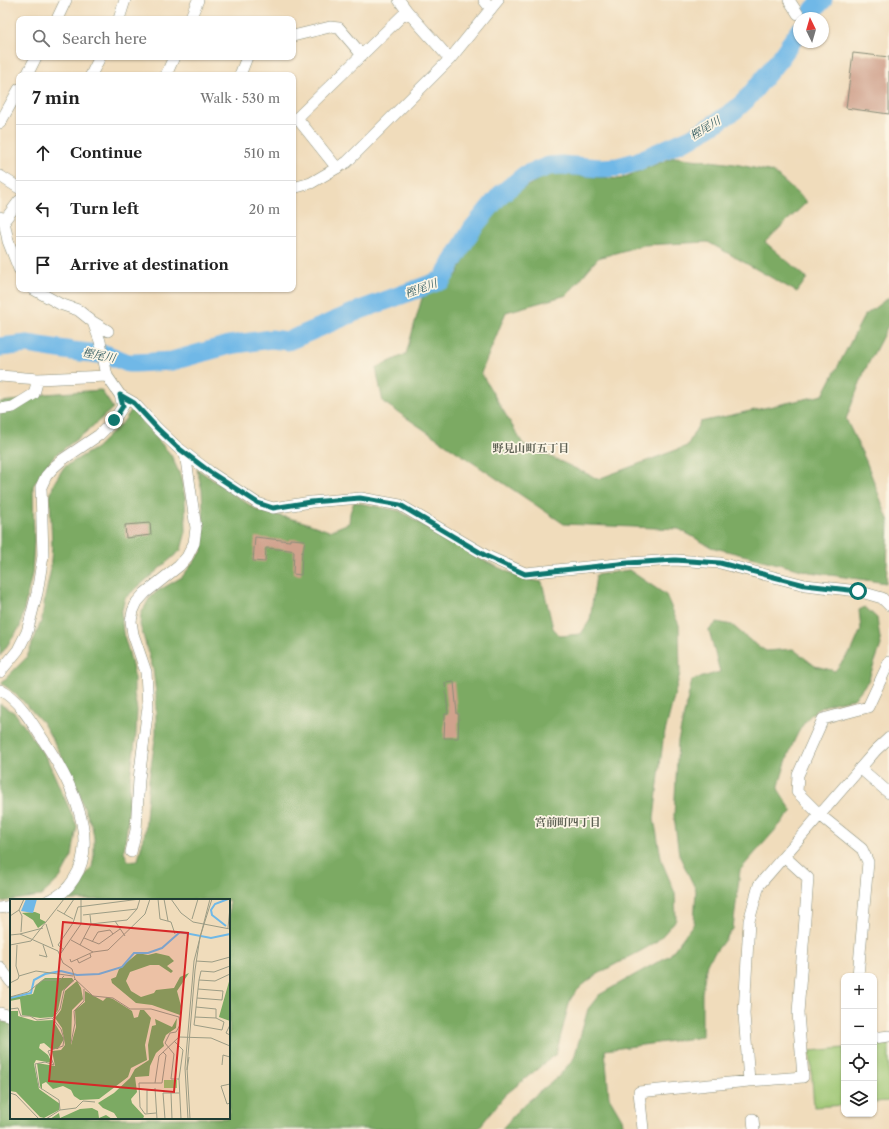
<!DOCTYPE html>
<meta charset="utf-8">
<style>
:root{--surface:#fff;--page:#f2f2f2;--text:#222;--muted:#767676;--line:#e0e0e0}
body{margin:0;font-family:"Libre Caslon Text","Noto Serif JP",serif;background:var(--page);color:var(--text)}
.controls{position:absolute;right:12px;bottom:12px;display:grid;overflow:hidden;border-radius:8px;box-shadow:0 1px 3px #0004}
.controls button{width:36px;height:36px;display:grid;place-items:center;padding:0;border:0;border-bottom:1px solid var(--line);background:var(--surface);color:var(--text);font:20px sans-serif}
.compass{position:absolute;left:793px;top:12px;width:36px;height:36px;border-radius:50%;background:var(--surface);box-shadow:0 1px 3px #0004;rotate:355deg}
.stop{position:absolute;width:12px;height:12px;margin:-9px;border:3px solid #0f766e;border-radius:50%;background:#fff}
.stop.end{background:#0f766e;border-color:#fff;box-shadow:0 1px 4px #0008}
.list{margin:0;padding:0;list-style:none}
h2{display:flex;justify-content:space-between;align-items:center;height:52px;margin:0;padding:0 16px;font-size:17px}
h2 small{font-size:13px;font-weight:400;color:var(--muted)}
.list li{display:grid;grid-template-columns:26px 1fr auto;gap:12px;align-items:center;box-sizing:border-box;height:56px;padding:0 16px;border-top:1px solid var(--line)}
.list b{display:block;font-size:15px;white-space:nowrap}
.list em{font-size:13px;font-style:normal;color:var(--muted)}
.icon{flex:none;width:22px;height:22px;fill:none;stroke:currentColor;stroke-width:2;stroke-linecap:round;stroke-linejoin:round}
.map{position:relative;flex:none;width:889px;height:1129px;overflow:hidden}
.search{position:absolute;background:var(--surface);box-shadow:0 1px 3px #0004;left:16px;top:16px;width:280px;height:44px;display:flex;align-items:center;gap:10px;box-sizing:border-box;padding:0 14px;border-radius:8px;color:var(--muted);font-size:15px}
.panel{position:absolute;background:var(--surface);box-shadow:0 1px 3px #0004;left:16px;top:72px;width:280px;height:220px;border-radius:8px}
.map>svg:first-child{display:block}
</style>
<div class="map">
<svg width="889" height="1129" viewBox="0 0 889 1129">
<rect width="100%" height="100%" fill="#fcf5e5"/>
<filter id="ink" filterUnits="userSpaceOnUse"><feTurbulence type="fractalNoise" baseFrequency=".025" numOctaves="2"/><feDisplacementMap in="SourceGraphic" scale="8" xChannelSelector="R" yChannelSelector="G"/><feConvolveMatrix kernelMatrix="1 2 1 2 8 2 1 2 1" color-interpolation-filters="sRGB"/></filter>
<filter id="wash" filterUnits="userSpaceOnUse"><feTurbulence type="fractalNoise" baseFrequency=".012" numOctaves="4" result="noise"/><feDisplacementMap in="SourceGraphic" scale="16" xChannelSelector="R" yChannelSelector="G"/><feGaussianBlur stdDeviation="0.9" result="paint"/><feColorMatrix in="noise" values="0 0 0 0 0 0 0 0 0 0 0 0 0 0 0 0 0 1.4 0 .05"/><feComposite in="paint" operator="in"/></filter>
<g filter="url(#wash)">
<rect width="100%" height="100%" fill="#f0dcbb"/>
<path fill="#9bc571" stroke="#5d8152" d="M 889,1044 L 889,1101 L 874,1102 L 874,1045 Z
M 844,1048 L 844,1105 L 814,1107 L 810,1051 Z"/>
<path fill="#7caa63" stroke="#4e744c" d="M 674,157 L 735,164 L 773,172 L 807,202 L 765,242 L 807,278 L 797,292 L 708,242 L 643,245 L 598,258 L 567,295 L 506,312 L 481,373 L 523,444 L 598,479 L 687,446 L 700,422 L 823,395 L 864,316 L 889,297 L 889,324 L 865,370 L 846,419 L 866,461 L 889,522 L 886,583 L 810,572 L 711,547 L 679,529 L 564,524 L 383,402 L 376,368 L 406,354 L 422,298 L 457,275 L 479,229 L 515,193 L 550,173 L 620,179 Z
M 101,390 L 113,408 L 86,432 L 53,457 L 33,486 L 34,541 L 32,574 L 20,627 L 0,656 L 0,402 L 22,400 L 45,394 Z
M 132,409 L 171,455 L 180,475 L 185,497 L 186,531 L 181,550 L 125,598 L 121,614 L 123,632 L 129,653 L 134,674 L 134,694 L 137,710 L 136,734 L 130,779 L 128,819 L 124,852 L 128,861 L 138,860 L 145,832 L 149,779 L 156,734 L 156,694 L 153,669 L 140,625 L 141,614 L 149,599 L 156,592 L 182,577 L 202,551 L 204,529 L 202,490 L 197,469 L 257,510 L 304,522 L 329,531 L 349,523 L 350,513 L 354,502 L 400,511 L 482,560 L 524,579 L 542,582 L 553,628 L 560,636 L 581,634 L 590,620 L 596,575 L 629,570 L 666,595 L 679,625 L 680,673 L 663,740 L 654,819 L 662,862 L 675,893 L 676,920 C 670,926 664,935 657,941 C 632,959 586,973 570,1000 L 556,1054 L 505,1095 L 478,1129 L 0,1129 L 0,1020 L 11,1024 L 11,1118 L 229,1118 L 229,900 L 68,900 L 92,867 L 94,855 L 94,838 L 92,826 L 82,803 L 80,794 L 59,751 L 43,723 L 21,699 L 8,688 L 1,683 L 27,657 L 42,619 L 45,597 L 50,574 L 52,546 L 50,497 L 54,483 L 64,467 L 96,448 L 124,421 Z
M 865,607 L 877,618 L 881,645 L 868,681 L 854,699 C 842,701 822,704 813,713 C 794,730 785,765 778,789 L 792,811 L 740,870 L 733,929 L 707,963 L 702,993 L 702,1037 L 605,1050 L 609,1097 L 622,1119 L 624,1129 L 502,1129 L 520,1108 L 559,1076 L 574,1058 L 588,1009 L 599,995 L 670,955 L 694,923 L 696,890 L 679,855 L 674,816 L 678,741 L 692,680 L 720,672 L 709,630 L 717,622 L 732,625 L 752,642 L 766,651 L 793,649 L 815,666 L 835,671 L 853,648 L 861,629 L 859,610 Z
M 0,704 L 15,713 L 47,759 L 77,826 L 72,856 L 60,878 L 41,896 L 0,902 Z"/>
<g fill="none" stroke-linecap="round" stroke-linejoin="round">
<path stroke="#6fb8e7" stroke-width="19" d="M 808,18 L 814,9 L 823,0
M 0,347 L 27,344 L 72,351 L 108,355 L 128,363 L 135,363 L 172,361 L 229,345 L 271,339 L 288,341 L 360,310 L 442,280 L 472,229 L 500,195 L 525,175 L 549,166 L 561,165 L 601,168 L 618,167 L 636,162 L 691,138 L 717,122 L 735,110 L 746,100 L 781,57 L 799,31"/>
</g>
<g id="blocks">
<path fill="#d0a28d" d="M 853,53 L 889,57 L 889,114 L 846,108 Z
M 150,523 L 151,535 L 126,538 L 125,525 Z
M 255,537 L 290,541 L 290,539 L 305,540 L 303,552 L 302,552 L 301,575 L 293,574 L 294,551 L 289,550 L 266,548 L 265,562 L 253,561 Z
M 454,682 L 457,714 L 459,714 L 458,738 L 444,738 L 445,714 L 448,714 L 445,683 Z"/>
</g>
</g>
<g filter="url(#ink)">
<use href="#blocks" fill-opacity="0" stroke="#888c78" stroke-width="1"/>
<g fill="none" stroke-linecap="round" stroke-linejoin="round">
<defs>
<path id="minor" d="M 399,0 L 407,11 L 450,59
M 484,0 L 491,9
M 789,0 L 798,14
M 57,19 L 66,0
M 119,19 L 125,0
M 190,19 L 198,0
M 293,36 L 330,27 L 339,28 L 362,55
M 27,75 L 36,57
M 91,75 L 100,57
M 166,75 L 174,57
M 240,75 L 247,57
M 297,118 L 337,168
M 293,120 L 297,118 L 407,11
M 0,123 L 19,89
M 0,176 L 19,188
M 293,188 L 311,183 L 347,162 L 450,59 L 498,0
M 0,217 L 4,221 L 8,241 L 19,269
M 4,221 L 19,201
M 93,322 L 108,331
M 0,376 L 38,379 L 107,376
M 120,395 L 134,403 L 157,428 L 177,447 L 210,472 L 257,503 L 273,508 L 311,502 L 361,498 L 400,505 L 487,556 L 525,573 L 628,563 L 675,560 L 720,563 L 805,585 L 858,591 L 882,598 L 889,605
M 0,409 L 13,407 L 34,394 L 38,379
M 0,672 L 18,650 L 27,632 L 37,593 L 43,556 L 41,487 L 46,476 L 53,468 L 62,460 L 99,435 L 114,420 L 123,406 L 120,395 L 107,376 L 100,341 L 93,322 L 78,310 L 60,304 L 33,289
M 0,690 C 18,699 31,721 42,738 C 66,774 102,836 74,879 C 68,889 61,896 49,900
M 860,768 L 889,793
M 131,852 L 136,830 L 139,779 L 148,707 L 146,672 L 133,634 L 131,621 L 133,611 L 137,602 L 145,593 L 179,566 L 187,557 L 194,543 L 196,528 L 185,453
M 0,908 L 11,906
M 0,967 L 11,982
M 858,976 L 868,862 L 862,849 L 820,815 L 797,792 L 798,775 L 823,719 L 868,707 L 889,662
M 0,1013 L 11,1016
M 874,1038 L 889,1036
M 749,1081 L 744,1014 L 749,921 L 759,885 L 876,750 L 889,738
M 753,1119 L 754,1129
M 643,1129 L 639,1092 L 749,1081 L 803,1077 L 798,1013 L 808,878 L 785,857"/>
</defs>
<use href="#minor" stroke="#888c78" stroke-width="12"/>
<use href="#minor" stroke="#fff" stroke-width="11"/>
</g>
</g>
<g fill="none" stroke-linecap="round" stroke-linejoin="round" filter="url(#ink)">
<path stroke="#0f766e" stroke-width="5" d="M 114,420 L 123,406 L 120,395 L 134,403 L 157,428 L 177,447 L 210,472 L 258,503 L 273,508 L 311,502 L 360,498 L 400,505 L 486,556 L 525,574 L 628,563 L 675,560 L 720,563 L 805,585 L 858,591"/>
</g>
<g text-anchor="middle" stroke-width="3.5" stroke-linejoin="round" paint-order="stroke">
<g font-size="11" font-style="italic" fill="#335c61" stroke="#fcf5e5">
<text transform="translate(705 128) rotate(-31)" y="4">樫尾川</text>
<text transform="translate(421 288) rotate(-20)" y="4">樫尾川</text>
<text transform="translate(99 355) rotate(11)" y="4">樫尾川</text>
</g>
<g font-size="11" font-weight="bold" fill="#5d6053" stroke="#fcf5e5">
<text x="531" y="452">野見山町五丁目</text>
<text x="568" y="826">宮前町四丁目</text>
</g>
</g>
<g transform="translate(10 899)">
<rect width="220" height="220" fill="#f0dcbb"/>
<path d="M 154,181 L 167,181 L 167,189 L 154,189 Z" fill="#9bc571"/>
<path d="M 25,13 L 30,15 L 30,20 L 36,23 L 28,29 L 23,21 L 12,14 ZM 128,54 L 138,56 L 146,54 L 159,57 L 164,62 L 157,67 L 163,72 L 161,74 L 149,66 L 140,66 L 120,73 L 116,82 L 121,92 L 131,98 L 144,94 L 146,91 L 164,89 L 170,78 L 179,74 L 167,92 L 171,107 L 170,116 L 142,106 L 126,104 L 102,84 L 101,80 L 106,78 L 109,70 ZM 35,79 L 62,79 L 64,82 L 52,92 L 48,111 L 43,118 L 30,119 L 12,116 L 10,100 L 0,102 L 0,99 L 23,95 L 26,86 ZM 220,79 L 220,122 L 209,118 ZM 67,82 L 71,89 L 73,100 L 62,111 L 61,146 L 66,128 L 65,111 L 75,103 L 75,92 L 93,102 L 97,98 L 103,100 L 122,112 L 124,119 L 128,118 L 130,111 L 134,111 L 141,119 L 135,146 L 137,161 L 121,169 L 118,178 L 89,200 L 70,201 L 64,197 L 61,191 L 53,187 L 43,190 L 36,183 L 32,185 L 32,191 L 30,187 L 27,164 L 45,167 L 42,152 L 51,151 L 55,146 L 52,129 L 45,119 L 51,111 L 55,92 ZM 0,112 L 8,112 L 8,117 L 25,122 L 43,121 L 54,140 L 48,150 L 41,150 L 34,144 L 30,145 L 29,149 L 38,156 L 42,164 L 26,161 L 24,165 L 29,190 L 50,205 L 49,211 L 34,219 L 30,218 L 6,193 L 0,192 ZM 167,119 L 166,129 L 156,136 L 153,143 L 154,147 L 146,154 L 140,167 L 139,177 L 125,178 L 127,193 L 121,200 L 122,204 L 134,217 L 133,220 L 108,220 L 104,214 L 93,209 L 88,204 L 104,194 L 120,179 L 125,170 L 139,161 L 138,146 L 142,127 L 146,126 L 145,120 L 162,128 ZM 82,209 L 88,212 L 89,219 L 96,216 L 102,220 L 40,220 L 49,214 L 50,219 L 70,210 Z" fill="#7caa63"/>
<path d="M 16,0 L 27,0 L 23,14 L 11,12 Z" fill="#6fb8e7"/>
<path fill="none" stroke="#6fb8e7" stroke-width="2" d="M 216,27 L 202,16 L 201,11 L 205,5 L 218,0M 0,99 L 21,94 L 24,81 L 35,75 L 51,72 L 67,76 L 89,75 L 112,68 L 124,54 L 138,54 L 152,49 L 170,33 L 201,39 L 220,35"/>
<path fill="none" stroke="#9c9c85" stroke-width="1" d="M 148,0 L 150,20 L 161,23 L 165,35M 154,0 L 158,22M 161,0 L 171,14 L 183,23 L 220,30M 9,11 L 12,17 L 11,33M 47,11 L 63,20M 54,15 L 64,0M 73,16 L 127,10M 0,17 L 9,11 L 14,0M 182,20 L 188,0M 105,22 L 115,37M 36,25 L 43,48M 81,25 L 117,21 L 127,10 L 130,0M 218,29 L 220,8M 10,35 L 33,29M 0,36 L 10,35 L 48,52 L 53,64 L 62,70 L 65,80 L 83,97 L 103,99 L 120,110 L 141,110 L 169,118 L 170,126 L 166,133 L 160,134 L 155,144 L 164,155 L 161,180 L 169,180M 74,39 L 89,45 L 110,30M 61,41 L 83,53 L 98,51 L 135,15 L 140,0M 82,43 L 88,33 L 100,31 L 103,35M 0,46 L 21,42 L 54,0M 7,46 L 6,67 L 9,77M 70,46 L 81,25 L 80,16M 54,51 L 48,46 L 63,24 L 68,8 L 130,0M 51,54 L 71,25 L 71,0M 29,56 L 37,58 L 33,46M 60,60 L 61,63 L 83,53M 67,60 L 69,64 L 81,58 L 80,55M 186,62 L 202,63 L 220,58M 9,77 L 26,72 L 63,77M 189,81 L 205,82 L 220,75M 0,84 L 8,80 L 9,77M 0,98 L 18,93 L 33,81 L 50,81 L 54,77M 187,99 L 212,101 L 213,92 L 188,90M 186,108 L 206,110 L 206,119M 0,110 L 8,109 L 11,117 L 20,117 L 27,121 L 42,119 L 51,130 L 54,140 L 53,147 L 38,152 L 44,166 L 35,163 L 25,165 L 29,188 L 49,201 L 50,211M 185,118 L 206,119 L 214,123 L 212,131 L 184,126 L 185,118 L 187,99 L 189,81 L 191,72 L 204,73 L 220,67M 43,119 L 50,110 L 54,91 L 65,80M 220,126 L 216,134 L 220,136M 164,142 L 173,151 L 169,180 L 171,220M 61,144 L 65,124 L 64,112 L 74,102 L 74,90M 212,166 L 213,156 L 220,158M 177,171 L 179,158M 145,184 L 149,157 L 169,138 L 201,139 L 220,147M 220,185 L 211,187 L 217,205 L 220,204M 145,189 L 147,220M 0,194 L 6,196 L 29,220M 161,194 L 162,220M 137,214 L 137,191 L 145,191M 146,214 L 135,215 L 130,208 L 129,184 L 152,184 L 156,156 L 153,153M 36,220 L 50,211 L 66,209 L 73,202 L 85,203M 155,220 L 153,194 L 169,194M 178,220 L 175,169 L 184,62 L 200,0M 180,220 L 177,169 L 185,71 L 190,38 L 202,0"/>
<path fill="#d62828" fill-opacity="0.15" stroke="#d62828" stroke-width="2" d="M 53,23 L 178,34 L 164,193 L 39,182 Z"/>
<rect width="220" height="220" fill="none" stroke="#1f3d34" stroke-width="2"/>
</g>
</svg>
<div class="controls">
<button>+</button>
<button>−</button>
<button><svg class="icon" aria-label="locate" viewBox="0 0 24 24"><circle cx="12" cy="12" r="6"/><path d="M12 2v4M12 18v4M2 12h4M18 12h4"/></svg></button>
<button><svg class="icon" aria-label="layers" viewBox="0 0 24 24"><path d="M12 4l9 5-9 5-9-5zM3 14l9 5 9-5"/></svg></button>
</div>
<svg class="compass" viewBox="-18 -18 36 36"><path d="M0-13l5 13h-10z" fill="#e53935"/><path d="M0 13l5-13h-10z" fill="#767676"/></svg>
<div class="stop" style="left:858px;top:591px"></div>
<div class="stop end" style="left:114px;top:420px"></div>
<div class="search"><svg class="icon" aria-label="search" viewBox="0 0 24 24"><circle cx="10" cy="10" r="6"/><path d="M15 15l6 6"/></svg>Search here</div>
<section class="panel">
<h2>7 min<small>Walk · 530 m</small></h2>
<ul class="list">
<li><svg class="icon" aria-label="ahead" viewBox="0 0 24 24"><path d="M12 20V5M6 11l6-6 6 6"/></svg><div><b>Continue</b></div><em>510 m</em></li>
<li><svg class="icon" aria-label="left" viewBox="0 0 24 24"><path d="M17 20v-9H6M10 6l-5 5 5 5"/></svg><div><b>Turn left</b></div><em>20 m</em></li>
<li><svg class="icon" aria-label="arrive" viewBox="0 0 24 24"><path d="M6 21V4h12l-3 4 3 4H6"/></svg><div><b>Arrive at destination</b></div></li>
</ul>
</section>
</div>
